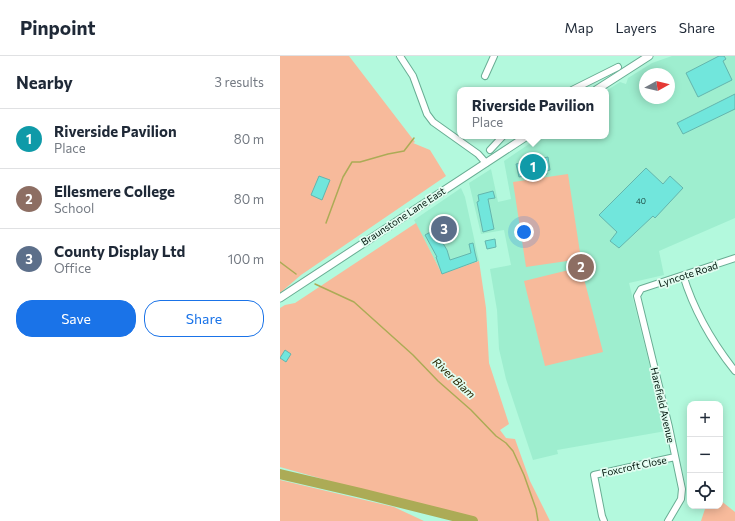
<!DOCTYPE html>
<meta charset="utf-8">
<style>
:root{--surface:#fff;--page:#f6f6f7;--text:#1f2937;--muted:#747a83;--line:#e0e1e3;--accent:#1a73e8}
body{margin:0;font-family:Commissioner,sans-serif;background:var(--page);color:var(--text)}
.controls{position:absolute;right:12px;bottom:12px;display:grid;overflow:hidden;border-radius:8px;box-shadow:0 2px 10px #0003}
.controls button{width:36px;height:36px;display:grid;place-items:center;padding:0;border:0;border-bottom:1px solid var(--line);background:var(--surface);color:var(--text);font:20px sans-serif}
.compass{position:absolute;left:359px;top:12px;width:36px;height:36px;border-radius:50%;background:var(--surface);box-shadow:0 2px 10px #0003;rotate:82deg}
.you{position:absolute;left:244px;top:176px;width:14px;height:14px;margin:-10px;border:3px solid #fff;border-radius:50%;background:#1a73e8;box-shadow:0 0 0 6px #1a73e833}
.badge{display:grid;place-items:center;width:26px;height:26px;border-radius:50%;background:var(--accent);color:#fff;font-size:13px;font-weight:700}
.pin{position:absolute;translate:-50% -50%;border:2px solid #fff;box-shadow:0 1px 4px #0006}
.popup{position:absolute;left:177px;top:31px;width:152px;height:52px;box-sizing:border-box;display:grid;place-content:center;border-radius:8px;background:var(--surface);filter:drop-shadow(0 1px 3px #0005);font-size:13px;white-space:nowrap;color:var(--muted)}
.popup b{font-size:15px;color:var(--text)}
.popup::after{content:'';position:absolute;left:50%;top:100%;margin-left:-8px;border:8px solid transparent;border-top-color:var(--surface)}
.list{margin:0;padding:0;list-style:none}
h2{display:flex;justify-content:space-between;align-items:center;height:52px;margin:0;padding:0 16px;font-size:17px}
h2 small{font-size:13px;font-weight:400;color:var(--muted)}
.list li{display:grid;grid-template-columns:26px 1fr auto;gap:12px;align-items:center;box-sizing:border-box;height:60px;padding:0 16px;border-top:1px solid var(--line)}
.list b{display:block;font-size:15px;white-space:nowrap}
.list p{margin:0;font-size:13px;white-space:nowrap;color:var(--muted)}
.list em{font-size:13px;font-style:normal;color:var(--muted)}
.actions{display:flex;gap:8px;padding:12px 16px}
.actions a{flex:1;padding:9px 0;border:1px solid var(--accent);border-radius:16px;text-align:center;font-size:14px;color:var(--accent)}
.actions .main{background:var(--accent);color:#fff}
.icon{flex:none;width:22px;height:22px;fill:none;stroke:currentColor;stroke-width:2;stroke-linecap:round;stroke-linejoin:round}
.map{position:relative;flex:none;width:455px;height:465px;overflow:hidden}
header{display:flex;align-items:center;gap:24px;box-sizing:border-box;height:56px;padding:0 20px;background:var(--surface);border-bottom:1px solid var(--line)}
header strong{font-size:19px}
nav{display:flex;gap:22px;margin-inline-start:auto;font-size:14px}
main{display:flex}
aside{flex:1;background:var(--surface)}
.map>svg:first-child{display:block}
</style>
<header>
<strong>Pinpoint</strong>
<nav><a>Map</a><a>Layers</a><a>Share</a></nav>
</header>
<main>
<aside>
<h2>Nearby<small>3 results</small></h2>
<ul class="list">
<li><span class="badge" style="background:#0f9aa8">1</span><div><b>Riverside Pavilion</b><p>Place</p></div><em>80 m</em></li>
<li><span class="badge" style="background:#8d6e63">2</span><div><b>Ellesmere College</b><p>School</p></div><em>80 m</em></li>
<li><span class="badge" style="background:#5c6f8a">3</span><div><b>County Display Ltd</b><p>Office</p></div><em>100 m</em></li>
</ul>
<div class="actions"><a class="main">Save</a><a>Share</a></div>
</aside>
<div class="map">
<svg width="455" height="465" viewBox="0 0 455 465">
<rect width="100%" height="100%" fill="#b3f9dd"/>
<path fill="#9eeecf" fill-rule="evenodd" d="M 392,0 L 455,0 L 455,162 L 379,195 L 384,219 L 349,227 L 386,375 L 277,394 L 278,398 L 253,404 L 226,323 L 219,293 L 217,254 L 210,213 L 231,209 L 224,174 L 201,178 L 189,127 L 211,113 L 218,146 L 231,143 L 224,105 L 261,80 L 326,80 L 326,35 L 340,26 L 346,28 L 348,22 L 372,7 ZM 365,18 L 389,18 L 389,42 L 365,42 Z
M 181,132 L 185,141 L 199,205 L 162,218 L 134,164 Z"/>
<path fill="#f7ba9b" d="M 0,0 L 69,0 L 135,86 L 133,87 L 150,94 L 166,120 L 21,219 L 0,237 Z
M 288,118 L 301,203 L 246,211 L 233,126 Z
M 136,167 L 162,218 L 199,205 L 206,252 L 209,307 L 229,368 L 220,374 L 226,382 L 235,383 L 250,425 L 270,465 L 199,465 L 136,449 L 120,442 L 92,437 L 0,411 L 0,252 L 5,249 L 15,247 Z
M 301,211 L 323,296 L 265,310 L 244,225 Z
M 0,424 L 114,451 L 144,465 L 0,465 Z
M 440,444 L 455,456 L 455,465 L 421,465 L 426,450 L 440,450 Z"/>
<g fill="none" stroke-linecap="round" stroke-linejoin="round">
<path stroke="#acab56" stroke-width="1.5" d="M 46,167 L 63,121 L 72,106 L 80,106 L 108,98 L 124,95 L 134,82
M 0,206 L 16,218
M 35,228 L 74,246 L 133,299 L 158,325 L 191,354 L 216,380 L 226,387 L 233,395 L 244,419 L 256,453 L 258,465"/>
<path stroke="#acab56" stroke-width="10" d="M 0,418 L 81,437 L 193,465"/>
</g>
<path fill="#71e6dc" stroke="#64b5ad" d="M 439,0 L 444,0 L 446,3 L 443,5 L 452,24 L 418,41 L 406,17 Z
M 455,38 L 455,53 L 403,78 L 397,67 Z
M 268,101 L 270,114 L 266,115 L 267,118 L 256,120 L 256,118 L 239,121 L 236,108 Z
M 366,112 L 383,128 L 390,120 L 403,132 L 375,162 L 373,160 L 339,192 L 330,185 L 337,176 L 319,159 Z
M 39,120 L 50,124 L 42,144 L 31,139 Z
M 213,135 L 215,142 L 208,143 L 214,173 L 203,176 L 197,146 L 199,145 L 198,139 Z
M 166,163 L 174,175 L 161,184 L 167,194 L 170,204 L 191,197 L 189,188 L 193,187 L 195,197 L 197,205 L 162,218 L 156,201 L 157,201 L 145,179 L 156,173 L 154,170 Z
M 215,183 L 216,191 L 207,193 L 205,185 Z
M 5,294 L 11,298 L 6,306 L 0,302 Z"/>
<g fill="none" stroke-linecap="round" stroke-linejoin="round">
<defs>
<path id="minor" d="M 120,0 L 133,20 L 147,58 L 153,66 L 198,98 L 206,107
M 205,20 L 214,0
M 292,34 L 338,11
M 210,94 L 223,80
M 403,219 C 414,255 432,286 455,315
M 324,465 L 322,460 L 314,419 L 395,401
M 388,465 L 401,443 L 402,433 L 389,371 L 357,240 L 361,233 L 455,202"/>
<path id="tertiary" d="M 316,34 L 369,0
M 0,242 L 247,80"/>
</defs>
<use href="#minor" stroke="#69ae94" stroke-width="8"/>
<use href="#tertiary" stroke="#69ae94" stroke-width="9"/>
<use href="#minor" stroke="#fff" stroke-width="6"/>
<use href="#tertiary" stroke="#fff" stroke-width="7"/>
</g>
<g text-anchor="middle" stroke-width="3.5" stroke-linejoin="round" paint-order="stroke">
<g font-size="8" fill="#1c4940">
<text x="361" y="148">40</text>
</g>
<g font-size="10" fill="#00150c" stroke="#e1fcf0">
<text transform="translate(123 160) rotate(-33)" y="4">Braunstone Lane East</text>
<text transform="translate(408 218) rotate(-18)" y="4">Lyncote Road</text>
<text transform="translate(383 349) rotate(77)" y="4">Harefield Avenue</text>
<text transform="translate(354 410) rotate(-12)" y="4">Foxcroft Close</text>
</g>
<g font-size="11" font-style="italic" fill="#2c2b05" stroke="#e1fcf0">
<text transform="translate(174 322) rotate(43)" y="4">River Biam</text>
</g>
</g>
</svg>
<div class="controls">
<button>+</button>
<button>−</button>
<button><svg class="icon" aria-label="locate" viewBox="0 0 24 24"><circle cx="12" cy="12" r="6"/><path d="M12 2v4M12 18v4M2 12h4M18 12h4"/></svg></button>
</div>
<svg class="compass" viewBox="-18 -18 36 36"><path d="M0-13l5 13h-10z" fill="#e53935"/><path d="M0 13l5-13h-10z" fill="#747a83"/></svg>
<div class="you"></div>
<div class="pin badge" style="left:253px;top:111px;background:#0f9aa8">1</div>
<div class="popup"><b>Riverside Pavilion</b>Place</div>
<div class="pin badge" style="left:301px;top:211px;background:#8d6e63">2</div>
<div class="pin badge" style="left:164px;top:173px;background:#5c6f8a">3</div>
</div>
</main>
